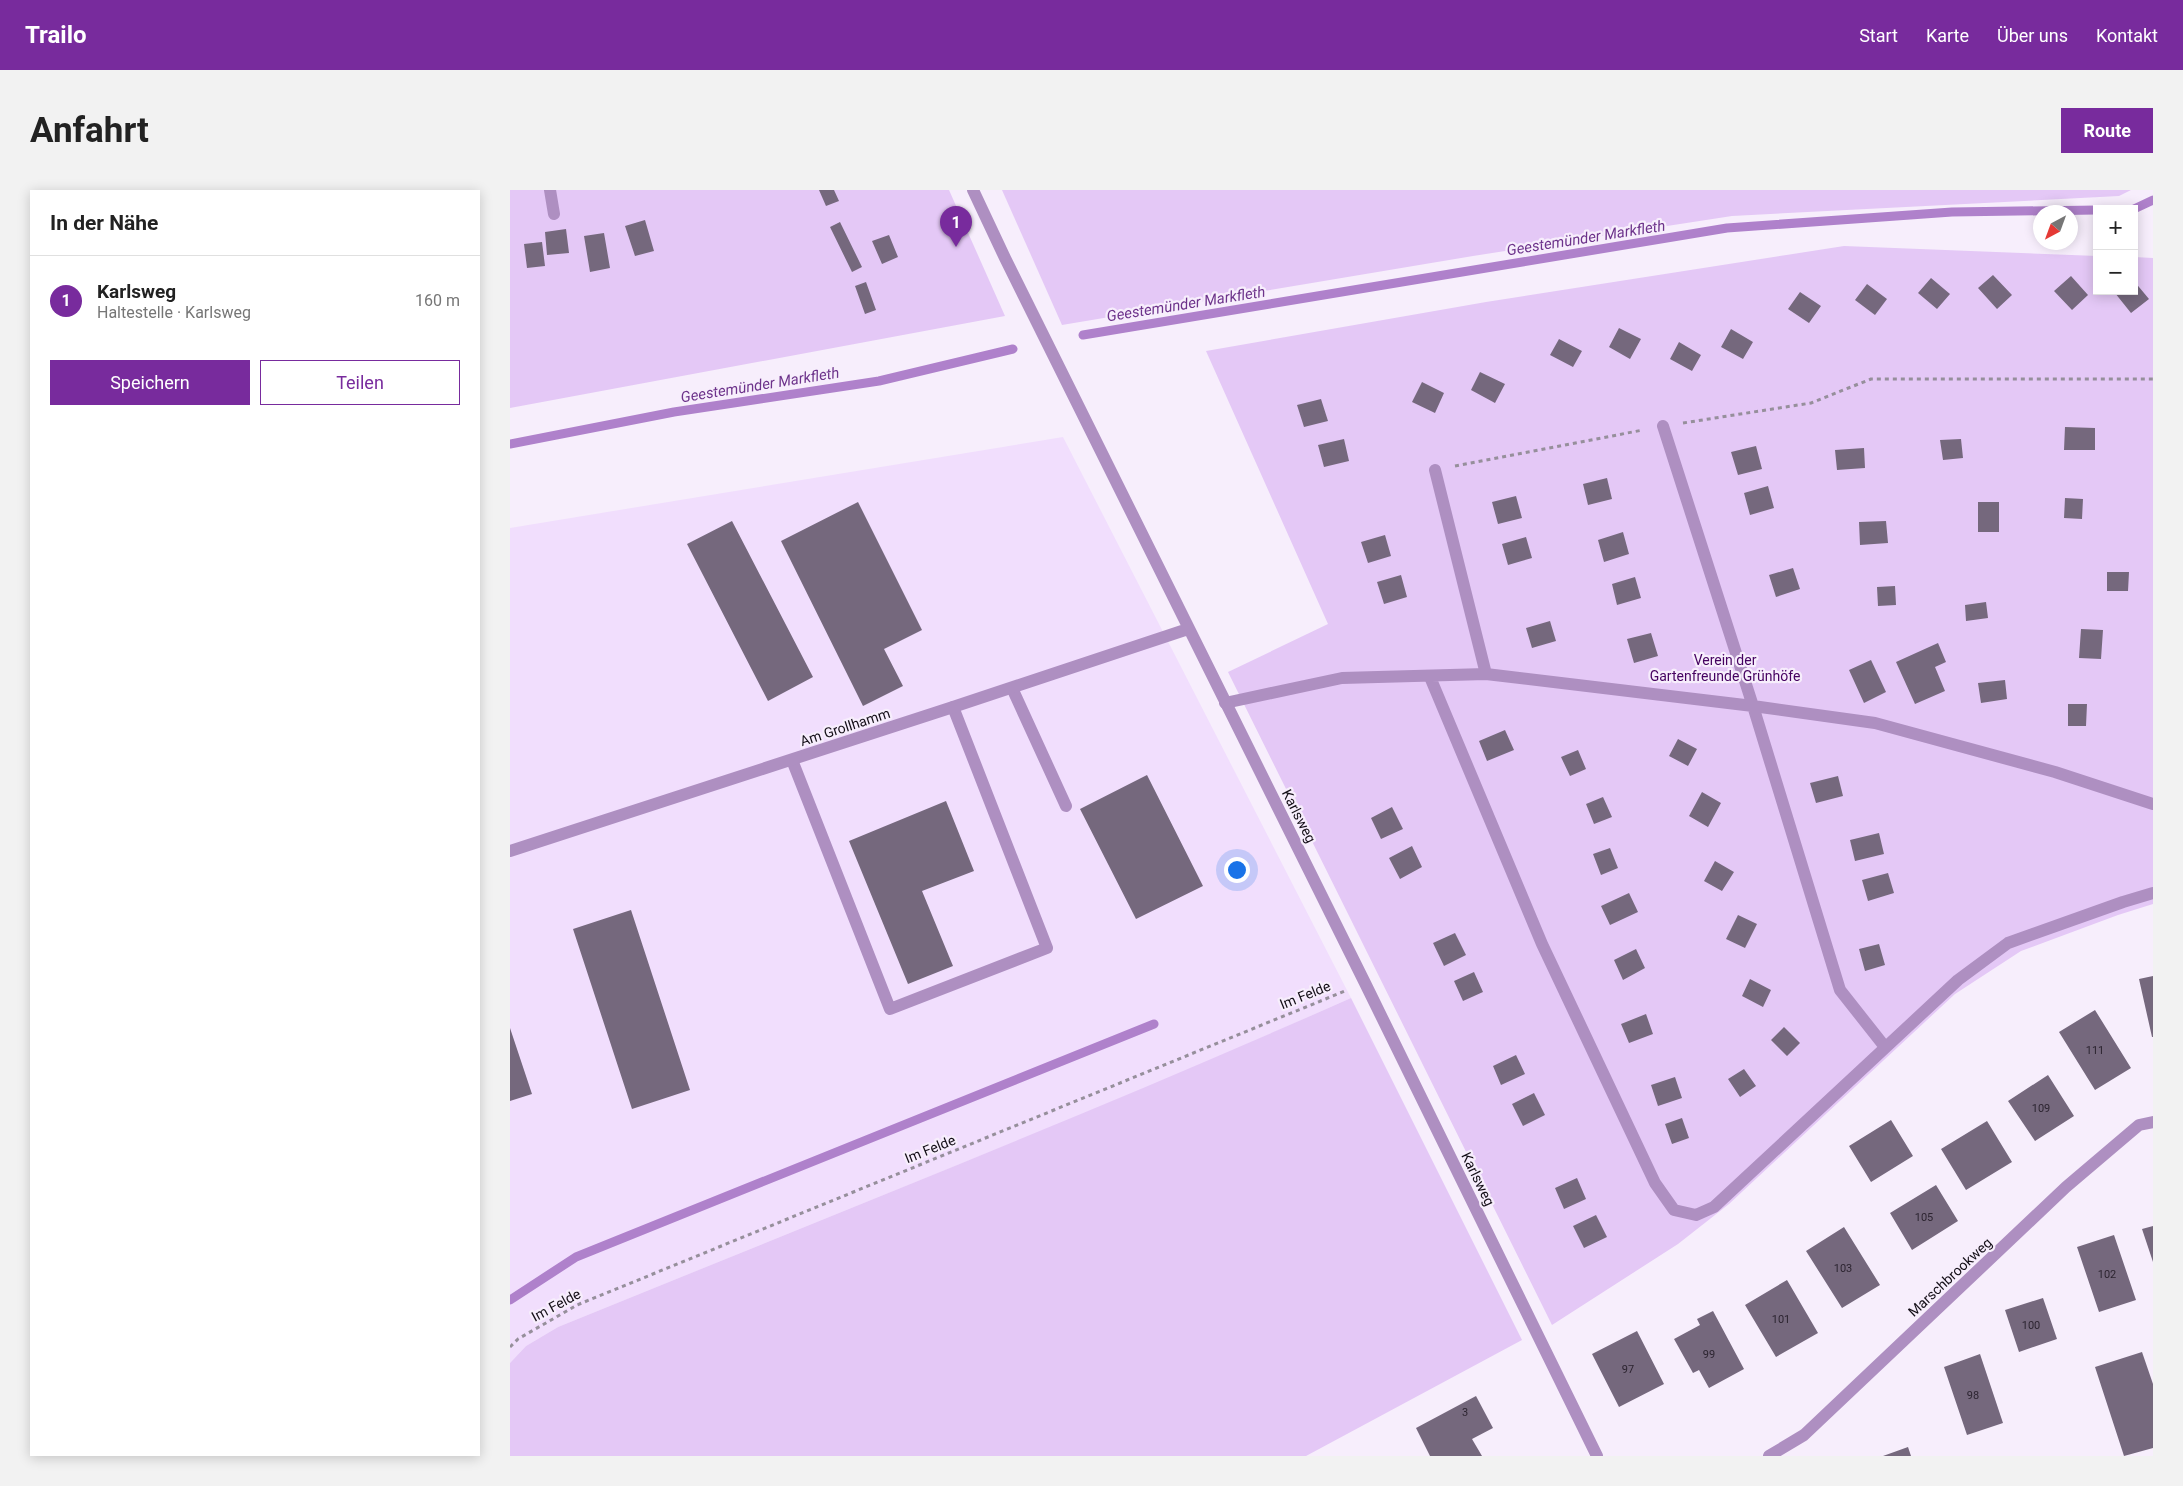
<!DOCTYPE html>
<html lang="de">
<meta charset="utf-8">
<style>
:root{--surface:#fff;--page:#f2f2f2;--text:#222;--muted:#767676;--line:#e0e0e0;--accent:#782b9d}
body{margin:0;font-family:Roboto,sans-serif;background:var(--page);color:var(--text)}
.controls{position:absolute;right:15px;top:15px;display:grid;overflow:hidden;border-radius:0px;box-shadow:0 2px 12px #0003}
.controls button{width:45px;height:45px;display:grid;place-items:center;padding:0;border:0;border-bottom:1px solid var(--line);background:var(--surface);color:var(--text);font:25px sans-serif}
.compass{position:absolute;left:1523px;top:15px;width:45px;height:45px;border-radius:50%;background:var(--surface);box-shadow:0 2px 12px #0003;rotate:221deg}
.you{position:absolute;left:726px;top:679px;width:18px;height:18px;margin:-12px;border:4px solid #fff;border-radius:50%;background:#1a73e8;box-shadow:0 0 0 8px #1a73e833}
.badge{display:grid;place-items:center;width:32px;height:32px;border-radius:50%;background:var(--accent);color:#fff;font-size:16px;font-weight:700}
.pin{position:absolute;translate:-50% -41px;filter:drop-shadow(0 1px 2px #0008)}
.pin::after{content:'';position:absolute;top:26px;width:18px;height:15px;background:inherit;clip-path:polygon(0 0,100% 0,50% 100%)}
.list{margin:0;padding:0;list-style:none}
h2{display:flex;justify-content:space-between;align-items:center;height:65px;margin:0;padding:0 20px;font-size:21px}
h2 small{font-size:16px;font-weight:400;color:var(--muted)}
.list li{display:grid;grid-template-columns:32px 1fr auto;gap:15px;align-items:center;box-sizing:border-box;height:90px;padding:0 20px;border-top:1px solid var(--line)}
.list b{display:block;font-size:19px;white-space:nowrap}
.list p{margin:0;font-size:16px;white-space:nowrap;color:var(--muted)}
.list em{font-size:16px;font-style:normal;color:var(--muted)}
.actions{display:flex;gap:10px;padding:15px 20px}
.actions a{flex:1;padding:11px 0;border:1px solid var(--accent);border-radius:0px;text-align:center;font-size:18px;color:var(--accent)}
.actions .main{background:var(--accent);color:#fff}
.map{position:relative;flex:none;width:1643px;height:1266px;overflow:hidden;border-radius:0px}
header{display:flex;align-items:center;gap:30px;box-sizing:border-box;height:70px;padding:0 25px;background:var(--accent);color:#fff}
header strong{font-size:24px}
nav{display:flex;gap:28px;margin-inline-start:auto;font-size:18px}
.intro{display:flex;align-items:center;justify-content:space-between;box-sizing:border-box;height:120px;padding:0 30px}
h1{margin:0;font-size:35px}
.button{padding:12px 22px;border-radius:0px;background:var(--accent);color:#fff;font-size:18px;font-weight:700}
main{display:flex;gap:30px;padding:0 30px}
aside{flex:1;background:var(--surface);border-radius:0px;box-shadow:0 2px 12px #0003}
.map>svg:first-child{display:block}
</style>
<header>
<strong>Trailo</strong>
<nav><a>Start</a><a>Karte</a><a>Über uns</a><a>Kontakt</a></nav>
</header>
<div class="intro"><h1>Anfahrt</h1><a class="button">Route</a></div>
<main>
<aside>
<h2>In der Nähe<small></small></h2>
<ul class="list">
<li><span class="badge">1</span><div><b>Karlsweg</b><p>Haltestelle · Karlsweg</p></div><em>160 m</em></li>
</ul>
<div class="actions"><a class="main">Speichern</a><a>Teilen</a></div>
</aside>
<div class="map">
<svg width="1643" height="1266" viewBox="0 0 1643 1266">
<rect width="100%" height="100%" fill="#f7eefc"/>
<path fill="#f1defd" d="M 553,247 L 841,808 L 692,874 L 544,936 L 48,1137 L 16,1156 L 0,1173 L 0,338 Z"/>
<path fill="#e4c8f6" d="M 0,0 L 439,0 L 495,126 L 0,218 Z
M 492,0 L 1621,0 L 1609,6 L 1222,26 L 963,66 L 552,135 Z
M 1334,56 L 1587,66 L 1587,101 L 1624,101 L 1624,67 L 1643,68 L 1643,714 L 1608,725 L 1511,761 L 1445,804 L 1219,1014 L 1168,1054 L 1042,1135 L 718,482 L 818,434 L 696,161 L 976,112 Z
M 841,808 L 1012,1150 L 796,1266 L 0,1266 L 0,1173 L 16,1156 L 48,1137 C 313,1029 580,924 841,808 Z"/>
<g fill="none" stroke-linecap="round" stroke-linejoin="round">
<path stroke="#af81cb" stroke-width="9" d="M 1624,19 L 1643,10
M 573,145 L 1217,38 L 1442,22 L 1587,20
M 0,254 L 164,222 L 369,191 L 503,159
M 0,1110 L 66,1067 L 644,834"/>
</g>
<path fill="#75687d" d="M 309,0 L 324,0 L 329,11 L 316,16 Z
M 135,30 L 144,61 L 125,66 L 115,36 Z
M 330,32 L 352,77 L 342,82 L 320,37 Z
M 56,39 L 59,63 L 37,65 L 35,42 Z
M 94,43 L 100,78 L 80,82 L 74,46 Z
M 379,45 L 388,67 L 372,74 L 362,51 Z
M 32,52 L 35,76 L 17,78 L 14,54 Z
M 1483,85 L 1502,105 L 1487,119 L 1468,98 Z
M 1561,86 L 1578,105 L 1562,120 L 1544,101 Z
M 1421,88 L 1440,104 L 1427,119 L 1408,103 Z
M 1624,91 L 1639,109 L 1621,123 L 1605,103 L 1608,101 L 1624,101 Z
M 356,92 L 366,120 L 355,124 L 345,96 Z
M 1357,94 L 1377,109 L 1365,125 L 1345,110 Z
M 1290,102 L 1311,116 L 1299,133 L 1278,119 Z
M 1109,138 L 1131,149 L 1120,169 L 1099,157 Z
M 1221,139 L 1243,152 L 1233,169 L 1211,157 Z
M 1049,149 L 1072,161 L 1063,177 L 1040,165 Z
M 1169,152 L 1191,165 L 1182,181 L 1160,169 Z
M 970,182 L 995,194 L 985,213 L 961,200 Z
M 912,192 L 934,203 L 925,223 L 902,212 Z
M 811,209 L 818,231 L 794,237 L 787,215 Z
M 1555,237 L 1585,238 L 1585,260 L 1554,260 Z
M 834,249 L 839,271 L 814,277 L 808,255 Z
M 1451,249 L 1453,268 L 1433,270 L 1430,250 Z
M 1246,256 L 1252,279 L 1228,285 L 1221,262 Z
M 1354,258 L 1355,278 L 1327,280 L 1325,260 Z
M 1097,288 L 1102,309 L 1078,315 L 1073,294 Z
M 1258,296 L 1264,318 L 1240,325 L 1234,303 Z
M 1006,306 L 1012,328 L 988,334 L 982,312 Z
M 1555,308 L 1573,309 L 1572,329 L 1554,328 Z
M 348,312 L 412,440 L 374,459 L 393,496 L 353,516 L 271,351 Z
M 1468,312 L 1489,312 L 1489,342 L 1468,342 Z
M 222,331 L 303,487 L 258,511 L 177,354 Z
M 1376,331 L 1378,353 L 1350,355 L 1349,332 Z
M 1113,342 L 1119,364 L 1094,372 L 1088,350 Z
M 875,345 L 881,366 L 858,373 L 851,352 Z
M 1016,347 L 1022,368 L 998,375 L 992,354 Z
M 1283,378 L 1290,399 L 1266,407 L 1259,385 Z
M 1597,382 L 1619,382 L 1618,401 L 1597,401 Z
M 891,385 L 897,407 L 874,414 L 867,392 Z
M 1125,387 L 1131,408 L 1107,415 L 1102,394 Z
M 1385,396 L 1386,415 L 1368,416 L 1367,397 Z
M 1476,412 L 1478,428 L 1456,431 L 1455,415 Z
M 1040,431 L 1046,451 L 1022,458 L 1016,438 Z
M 1571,439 L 1593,440 L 1591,469 L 1569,468 Z
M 1141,443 L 1148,466 L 1124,473 L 1117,449 Z
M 1428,453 L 1436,472 L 1425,477 L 1435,501 L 1405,514 L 1386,472 Z
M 1361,470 L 1376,502 L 1354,513 L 1339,480 Z
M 1495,490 L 1497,509 L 1471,513 L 1468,493 Z
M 1558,514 L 1577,514 L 1576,536 L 1558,536 Z
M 995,540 L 1004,560 L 977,571 L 969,551 Z
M 1168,549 L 1187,559 L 1178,576 L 1159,566 Z
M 1068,560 L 1076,579 L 1060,586 L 1051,567 Z
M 637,585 L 693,696 L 626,729 L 570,619 Z
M 1328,586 L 1333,606 L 1306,613 L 1300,593 Z
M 1192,602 L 1211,613 L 1198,637 L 1179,626 Z
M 1093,607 L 1102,627 L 1084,634 L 1076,614 Z
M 436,611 L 464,681 L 412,701 L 443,776 L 398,794 L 339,651 Z
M 882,617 L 893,639 L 871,649 L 861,628 Z
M 1369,643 L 1374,664 L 1345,671 L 1340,650 Z
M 902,656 L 912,677 L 890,689 L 879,668 Z
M 1100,658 L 1108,678 L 1091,685 L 1083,664 Z
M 1205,671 L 1224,682 L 1212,701 L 1194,691 Z
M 1378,683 L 1384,703 L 1358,711 L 1352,690 Z
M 1119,703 L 1128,722 L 1100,735 L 1091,716 Z
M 121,720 L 180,900 L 122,919 L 63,739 Z
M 1228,725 L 1247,734 L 1235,758 L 1216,749 Z
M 945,743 L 956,765 L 934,776 L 923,753 Z
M 1369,754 L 1375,775 L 1355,781 L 1349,759 Z
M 1126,759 L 1135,778 L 1113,790 L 1104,770 Z
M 964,782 L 973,802 L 953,811 L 944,791 Z
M 1643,786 L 1643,847 L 1642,847 L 1629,789 Z
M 1240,789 L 1261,800 L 1253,817 L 1232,806 Z
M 1585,820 L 1621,878 L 1585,900 L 1549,842 Z
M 1136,824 L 1143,844 L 1119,853 L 1111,834 Z
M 1274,837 L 1290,853 L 1277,866 L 1261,850 Z
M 0,838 L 22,904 L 0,911 Z
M 1006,865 L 1015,884 L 991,895 L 983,876 Z
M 1234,879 L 1246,896 L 1230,907 L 1218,889 Z
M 1538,885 L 1564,926 L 1525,951 L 1498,911 Z
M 1165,887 L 1172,908 L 1148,916 L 1141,895 Z
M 1024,903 L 1035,925 L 1013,936 L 1002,914 Z
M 1172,928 L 1179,948 L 1162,954 L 1155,934 Z
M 1381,930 L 1403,966 L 1361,992 L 1339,956 Z
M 1477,931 L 1502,972 L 1456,1000 L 1431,959 Z
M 1067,988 L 1076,1009 L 1054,1019 L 1045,998 Z
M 1426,995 L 1448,1031 L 1402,1060 L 1380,1023 Z
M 1086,1025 L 1097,1047 L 1074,1058 L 1063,1036 Z
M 1643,1036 L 1643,1072 L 1632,1039 Z
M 1334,1037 L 1370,1095 L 1332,1118 L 1296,1061 Z
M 1604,1045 L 1626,1110 L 1589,1122 L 1567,1057 Z
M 1277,1090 L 1308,1143 L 1266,1167 L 1235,1115 Z
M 1533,1108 L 1547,1149 L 1509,1162 L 1495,1120 Z
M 1203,1121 L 1234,1179 L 1199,1198 L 1189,1180 L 1183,1183 L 1164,1149 L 1190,1135 L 1187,1129 Z
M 1127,1141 L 1154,1194 L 1109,1217 L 1082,1164 Z
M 1632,1162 L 1643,1194 L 1643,1258 L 1614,1266 L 1585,1177 Z
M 1470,1164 L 1493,1233 L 1457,1245 L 1434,1177 Z
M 966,1206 L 983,1238 L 962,1249 L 972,1266 L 920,1266 L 906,1238 Z
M 1398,1257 L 1401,1266 L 1373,1266 Z"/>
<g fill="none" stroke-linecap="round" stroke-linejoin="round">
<path stroke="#968f9b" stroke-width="3" stroke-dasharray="4 4" stroke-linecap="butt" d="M 1173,233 L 1301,213 L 1361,189 L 1643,189
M 945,276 L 1133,240
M 0,1157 L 8,1149 L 67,1115 L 835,801"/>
<path stroke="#ae8fc1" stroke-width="12" d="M 40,0 L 44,24
M 1153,236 L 1243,516 L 1330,800 L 1375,857
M 925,280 L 976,484
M 920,487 L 1032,754 L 1145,993 L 1164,1020 L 1186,1025 L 1204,1017 L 1448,790 L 1498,753 L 1613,712 L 1643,703
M 502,498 L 556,616
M 715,513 L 832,488 L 976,484 L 1243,516 L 1365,533 L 1545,582 L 1643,614
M 282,570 L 380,819 L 537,758 L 443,517"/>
<path stroke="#ae8fc1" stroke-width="12" d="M 1259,1266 L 1294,1245 L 1556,997 L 1629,935 L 1643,932"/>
<path stroke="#ae8fc1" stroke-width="12" d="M 463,0 L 495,68 L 855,793 L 1087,1266
M 0,661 L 443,517 L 678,439"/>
</g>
<g text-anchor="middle" stroke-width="4.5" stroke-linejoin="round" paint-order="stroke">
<g font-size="11" fill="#2c2430">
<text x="1585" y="864">111</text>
<text x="1531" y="922">109</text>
<text x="1414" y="1031">105</text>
<text x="1333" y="1082">103</text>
<text x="1597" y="1088">102</text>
<text x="1271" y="1133">101</text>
<text x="1521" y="1139">100</text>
<text x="1199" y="1168">99</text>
<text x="1118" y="1183">97</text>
<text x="1463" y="1209">98</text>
<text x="955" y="1226">3</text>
</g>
<g font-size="14" fill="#450260" stroke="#f7eefc">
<text x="1215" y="475">Verein der<tspan x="1215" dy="16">Gartenfreunde Grünhöfe</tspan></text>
</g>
<g font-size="14" fill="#130e16" stroke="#f7eefc">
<text transform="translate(335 537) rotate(-18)" y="5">Am Grollhamm</text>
<text transform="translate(789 626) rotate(63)" y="5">Karlsweg</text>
<text transform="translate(795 805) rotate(-22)" y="5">Im Felde</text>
<text transform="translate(420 959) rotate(-22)" y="5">Im Felde</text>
<text transform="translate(968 989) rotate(64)" y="5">Karlsweg</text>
<text transform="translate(1440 1087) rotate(-43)" y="5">Marschbrookweg</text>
<text transform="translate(46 1115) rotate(-28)" y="5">Im Felde</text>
</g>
<g font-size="15" font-style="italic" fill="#6d338b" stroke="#f7eefc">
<text transform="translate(1076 48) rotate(-9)" y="5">Geestemünder Markfleth</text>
<text transform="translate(676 114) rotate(-9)" y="5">Geestemünder Markfleth</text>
<text transform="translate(250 195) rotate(-9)" y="5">Geestemünder Markfleth</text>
</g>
</g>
</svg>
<div class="controls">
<button>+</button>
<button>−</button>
</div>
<svg class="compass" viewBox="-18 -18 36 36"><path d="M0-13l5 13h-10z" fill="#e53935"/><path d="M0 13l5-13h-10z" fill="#767676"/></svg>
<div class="you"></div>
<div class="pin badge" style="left:446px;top:57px">1</div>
</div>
</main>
